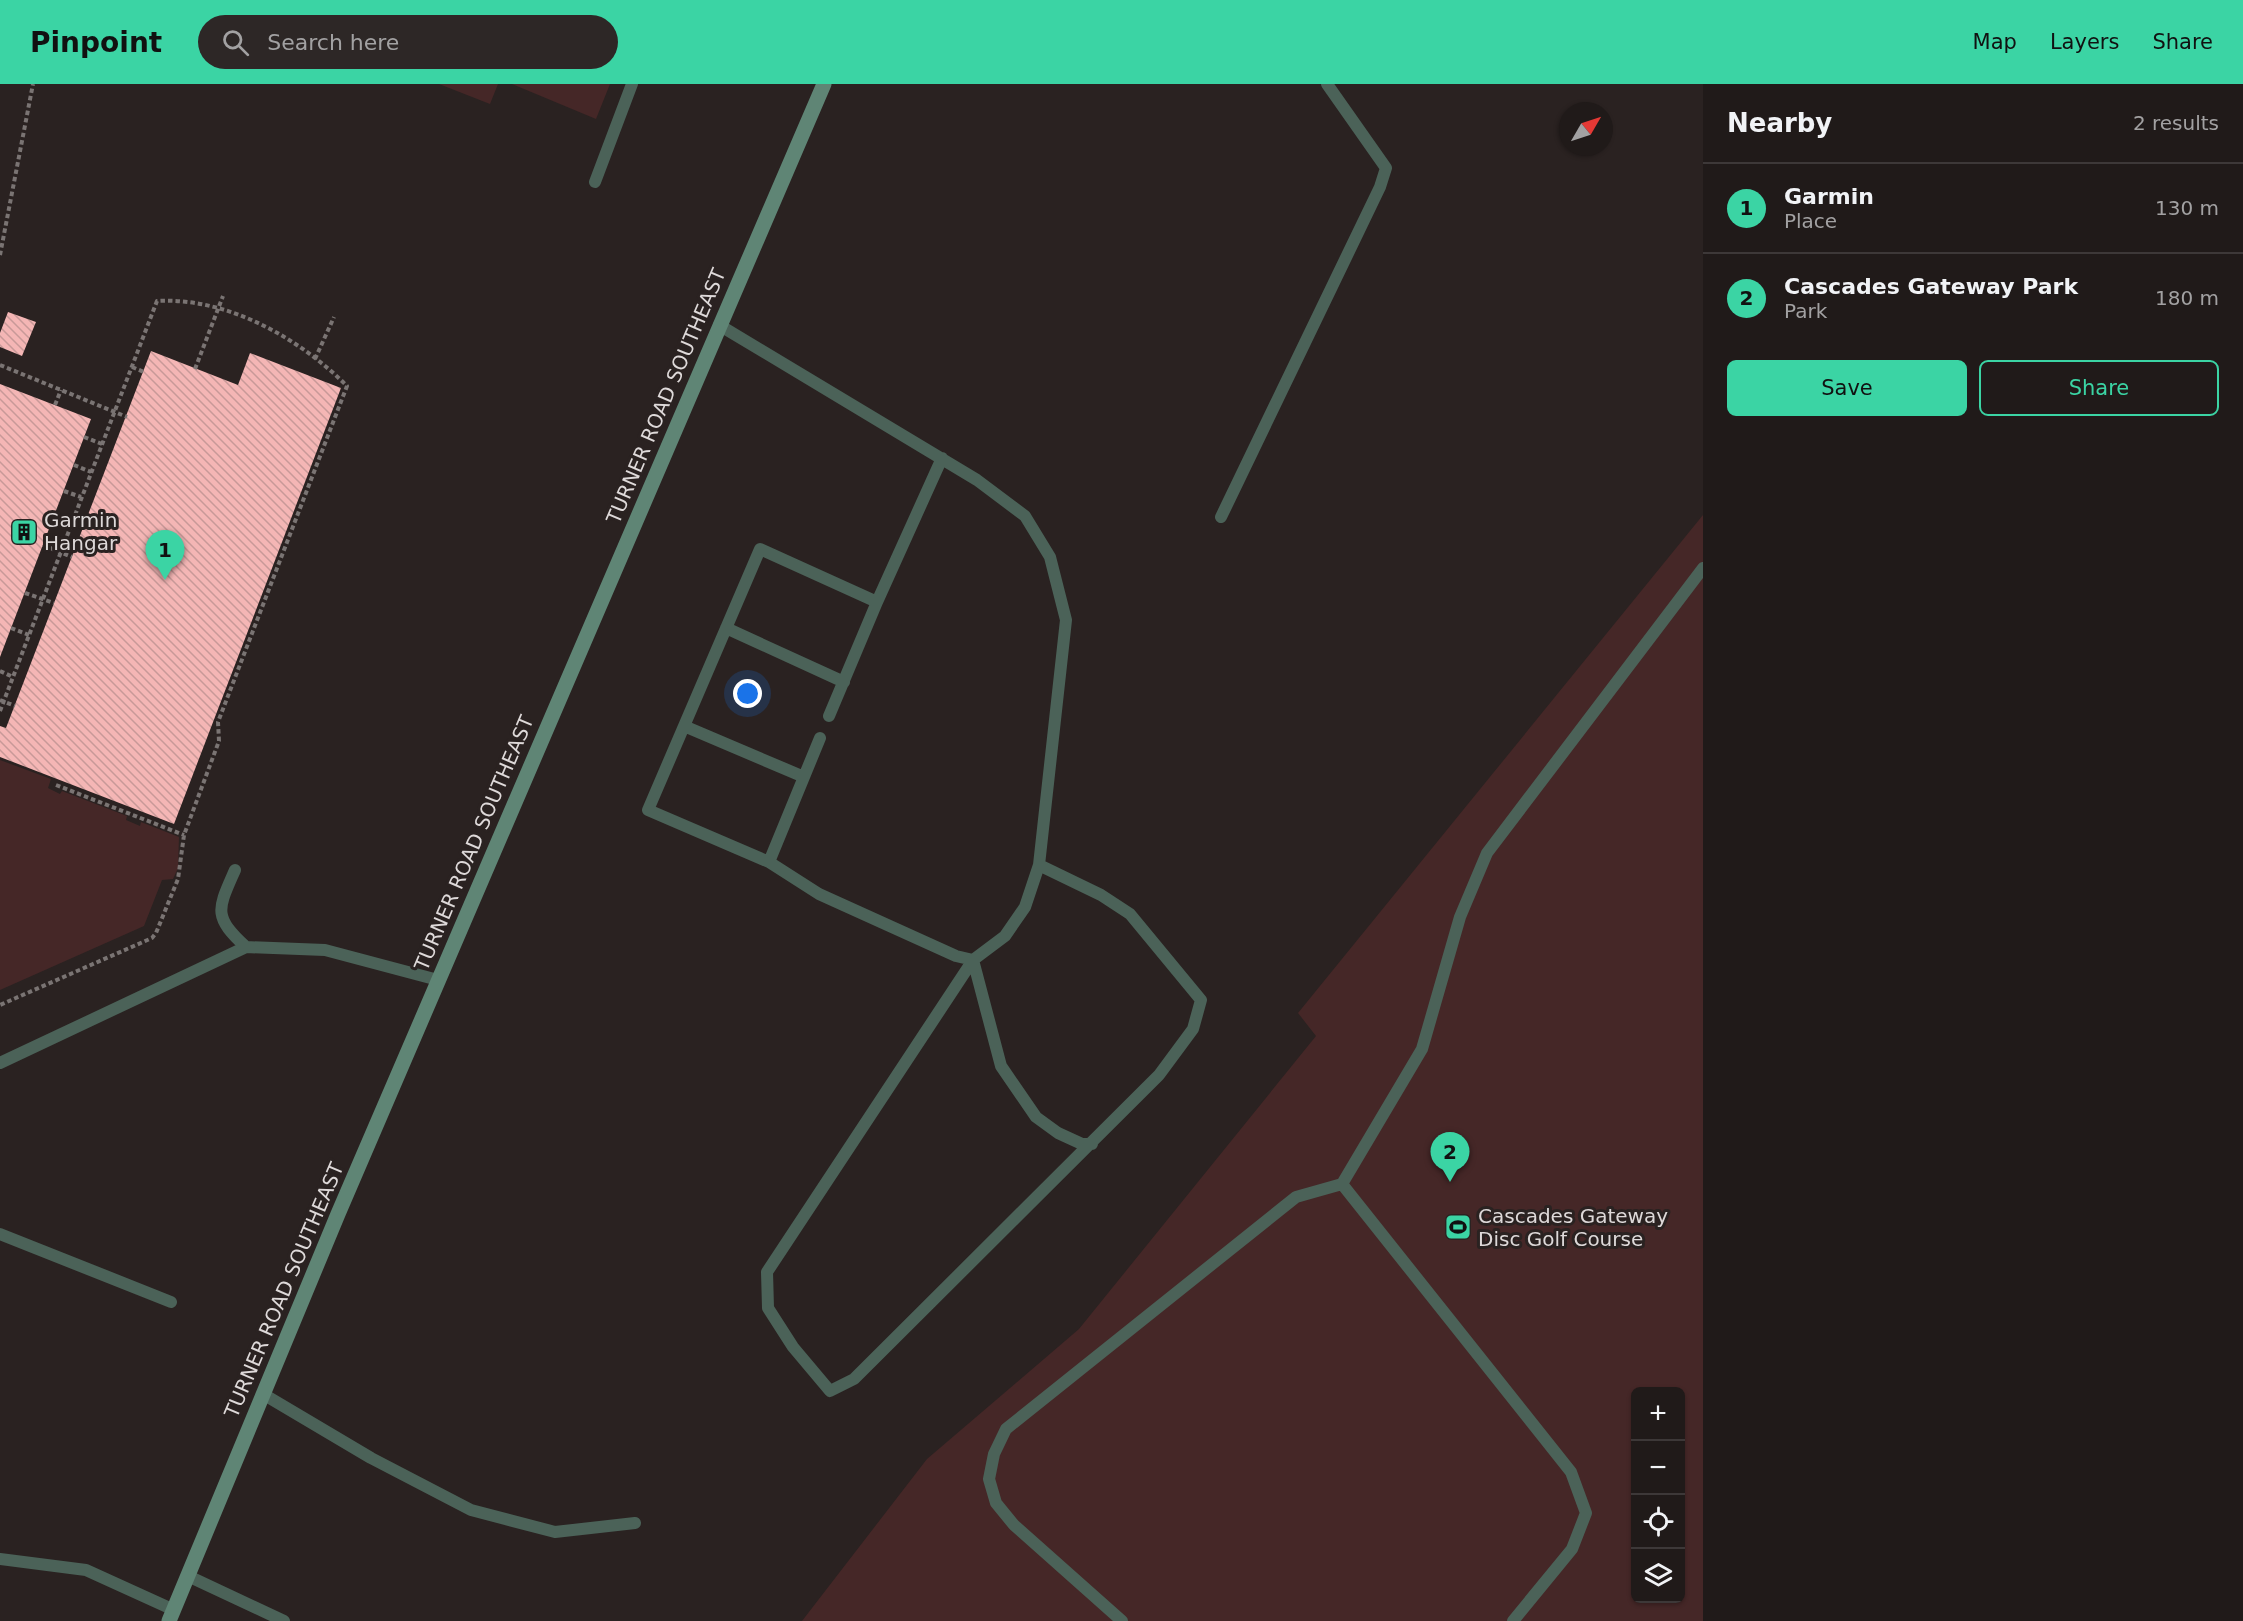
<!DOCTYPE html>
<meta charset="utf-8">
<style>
:root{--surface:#201a19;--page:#2d2726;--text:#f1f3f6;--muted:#a2a1a2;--line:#3d3838;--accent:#3bd4a4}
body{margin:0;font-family:"DejaVu Sans",sans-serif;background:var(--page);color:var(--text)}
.controls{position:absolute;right:18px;bottom:18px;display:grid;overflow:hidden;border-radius:9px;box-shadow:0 2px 4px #0004}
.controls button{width:54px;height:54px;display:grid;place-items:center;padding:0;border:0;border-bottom:2px solid var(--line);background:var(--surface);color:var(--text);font:30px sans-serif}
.compass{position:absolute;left:1559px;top:18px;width:54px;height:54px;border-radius:50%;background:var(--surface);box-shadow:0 2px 4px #0004;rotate:51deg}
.you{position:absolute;left:748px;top:610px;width:21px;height:21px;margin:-15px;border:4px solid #fff;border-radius:50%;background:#1a73e8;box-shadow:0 0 0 9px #1a73e833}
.badge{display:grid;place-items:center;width:39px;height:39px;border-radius:50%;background:var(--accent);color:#111;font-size:20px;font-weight:700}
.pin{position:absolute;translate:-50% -50px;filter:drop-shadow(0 2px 3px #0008)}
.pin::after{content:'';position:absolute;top:32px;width:21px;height:18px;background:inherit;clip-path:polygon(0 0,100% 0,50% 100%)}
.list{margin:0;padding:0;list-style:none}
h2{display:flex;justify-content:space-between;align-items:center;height:78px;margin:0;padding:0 24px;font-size:26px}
h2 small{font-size:20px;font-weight:400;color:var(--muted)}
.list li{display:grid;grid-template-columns:39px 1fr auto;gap:18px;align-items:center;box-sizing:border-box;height:90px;padding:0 24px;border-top:2px solid var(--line)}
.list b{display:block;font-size:22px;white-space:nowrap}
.list p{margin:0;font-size:20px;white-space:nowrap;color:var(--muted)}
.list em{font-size:20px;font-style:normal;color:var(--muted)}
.actions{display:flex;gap:12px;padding:18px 24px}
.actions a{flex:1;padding:14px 0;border:2px solid var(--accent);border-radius:9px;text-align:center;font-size:21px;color:var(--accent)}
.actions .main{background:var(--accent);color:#111}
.icon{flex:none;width:33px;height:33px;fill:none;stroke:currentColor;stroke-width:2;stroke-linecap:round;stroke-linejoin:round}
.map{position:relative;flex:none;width:1703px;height:1537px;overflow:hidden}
header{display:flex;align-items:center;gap:36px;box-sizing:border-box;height:84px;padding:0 30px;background:var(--accent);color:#111}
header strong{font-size:28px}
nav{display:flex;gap:33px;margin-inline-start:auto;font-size:21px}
.search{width:420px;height:54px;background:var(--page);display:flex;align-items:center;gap:15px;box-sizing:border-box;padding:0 21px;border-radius:33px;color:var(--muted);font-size:22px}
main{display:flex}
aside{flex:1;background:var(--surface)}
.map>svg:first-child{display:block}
</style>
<header>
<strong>Pinpoint</strong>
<div class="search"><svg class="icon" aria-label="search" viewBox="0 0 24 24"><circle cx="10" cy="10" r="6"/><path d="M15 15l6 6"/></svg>Search here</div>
<nav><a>Map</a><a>Layers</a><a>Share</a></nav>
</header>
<main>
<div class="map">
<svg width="1703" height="1537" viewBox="0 0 1703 1537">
<defs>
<pattern id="building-back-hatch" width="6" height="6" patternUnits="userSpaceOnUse" patternTransform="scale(1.5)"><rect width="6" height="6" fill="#f4b6b5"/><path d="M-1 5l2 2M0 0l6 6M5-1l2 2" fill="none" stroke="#c89998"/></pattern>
</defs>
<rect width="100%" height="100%" fill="#2a2221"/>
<path fill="#452727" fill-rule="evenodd" d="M 439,0 L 498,0 L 490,20 Z
M 512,0 L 610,0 L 596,35 Z
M 1703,431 L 1703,1537 L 802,1537 L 927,1375 L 1079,1245 L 1316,952 L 1298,929 ZM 1636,1308 L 1680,1308 L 1680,1514 L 1636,1514 Z
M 0,676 L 51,695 L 48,704 L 60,710 L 62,707 L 127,732 L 126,736 L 140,742 L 141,738 L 179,753 L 178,784 L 173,795 L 162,796 L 144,842 L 0,906 Z"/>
<path fill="url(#building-back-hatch)" d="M 8,228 L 36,238 L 22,272 L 0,263 L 0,249 Z
M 151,267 L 238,301 L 250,269 L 341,304 L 174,740 L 0,673 L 0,642 L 6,644 Z
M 0,300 L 91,335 L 0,573 Z"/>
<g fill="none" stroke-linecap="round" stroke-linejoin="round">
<path stroke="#7a7473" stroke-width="4" stroke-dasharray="4.5 3" stroke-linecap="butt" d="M 0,171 L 33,0
M 315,275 L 334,233
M 0,281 L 127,333
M 132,283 L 144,288
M 195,285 L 223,212
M 55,321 L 61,306
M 84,353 L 102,360
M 74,381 L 91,388
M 64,407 L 81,413
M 53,434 L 71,441
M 43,461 L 72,473
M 25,509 L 54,519
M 11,544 L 29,551
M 0,587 L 13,593
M 0,616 L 15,622
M 0,627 L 157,217 C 227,213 299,254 347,302 L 218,638 L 219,657 L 184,751 L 178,795 L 156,849 L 152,854 L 0,921
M 56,701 L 184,751"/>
<path stroke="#4b6258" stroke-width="12" d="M 595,98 L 632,0
M 719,241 L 977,396 L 1025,432 L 1050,473 L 1066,536 L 1039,781 L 1025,823 L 1005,852 L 973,876 L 956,872 L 819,810 L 769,778 L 648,726 L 760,465 L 877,518 L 942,374
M 1221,433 L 1380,103 L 1386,84 L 1327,0
M 726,544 L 844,598
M 829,632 L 877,518
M 684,642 L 804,693
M 769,778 L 820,654
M 235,786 C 218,825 212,832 246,863
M 973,876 L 767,1188 L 768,1224 L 793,1263 L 830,1307 L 854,1295 L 1159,991 L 1193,945 L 1201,916 L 1130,830 L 1101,811 L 1039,781
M 973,876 L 1001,982 L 1036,1033 L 1058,1049 L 1082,1060 L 1092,1060
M 0,979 L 246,863 L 325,866 L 438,896
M 1342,1100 L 1571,1388 L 1586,1429 L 1572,1465 L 1513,1537
M 0,1150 L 171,1218
M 263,1310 L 371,1374 L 471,1426 L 555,1448 L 635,1439
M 0,1475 L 86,1486 L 174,1526
M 188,1492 L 284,1537
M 1122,1537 L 1014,1441 L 996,1419 L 989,1395 L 994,1370 L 1006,1345 L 1296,1113 L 1342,1100 L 1422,965 L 1460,833 L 1487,769 L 1703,484"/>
<path stroke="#5f8575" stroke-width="15" d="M 169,1537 L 338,1130 L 824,0"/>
</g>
<defs>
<symbol id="building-square" viewBox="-11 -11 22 22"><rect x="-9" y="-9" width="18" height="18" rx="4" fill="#3bd4a4" stroke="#2a2221"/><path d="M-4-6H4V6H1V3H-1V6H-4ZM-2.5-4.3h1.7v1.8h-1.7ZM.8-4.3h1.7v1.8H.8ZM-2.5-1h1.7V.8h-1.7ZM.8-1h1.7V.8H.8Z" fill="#111"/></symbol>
<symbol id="stadium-square" viewBox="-11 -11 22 22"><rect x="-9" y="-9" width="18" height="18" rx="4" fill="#3bd4a4" stroke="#2a2221"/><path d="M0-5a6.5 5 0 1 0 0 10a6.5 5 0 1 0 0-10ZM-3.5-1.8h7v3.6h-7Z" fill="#111"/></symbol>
</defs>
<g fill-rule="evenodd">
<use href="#building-square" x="9" y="433" width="30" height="30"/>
<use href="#stadium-square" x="1443" y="1128" width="30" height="30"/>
</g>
<g text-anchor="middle" stroke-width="6" stroke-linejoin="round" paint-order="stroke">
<g font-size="20" fill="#ded9d9" stroke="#2a2221">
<text transform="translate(666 312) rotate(-67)" y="7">TURNER ROAD SOUTHEAST</text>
<text transform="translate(474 759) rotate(-67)" y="7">TURNER ROAD SOUTHEAST</text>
<text transform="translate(284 1206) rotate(-67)" y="7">TURNER ROAD SOUTHEAST</text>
</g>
<g font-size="20" fill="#ded9d9" stroke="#2a2221" text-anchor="start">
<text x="44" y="443">Garmin<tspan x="44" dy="23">Hangar</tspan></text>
<text x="1478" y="1139">Cascades Gateway<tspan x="1478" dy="23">Disc Golf Course</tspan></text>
</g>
</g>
</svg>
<div class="controls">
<button>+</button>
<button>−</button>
<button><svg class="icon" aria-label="locate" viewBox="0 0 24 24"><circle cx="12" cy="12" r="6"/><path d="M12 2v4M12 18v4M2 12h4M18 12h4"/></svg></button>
<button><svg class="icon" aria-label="layers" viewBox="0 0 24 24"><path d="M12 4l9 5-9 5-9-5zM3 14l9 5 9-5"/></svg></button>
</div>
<svg class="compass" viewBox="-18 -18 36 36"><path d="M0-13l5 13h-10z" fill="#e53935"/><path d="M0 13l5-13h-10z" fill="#a2a1a2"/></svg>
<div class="you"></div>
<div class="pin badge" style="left:165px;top:496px">1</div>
<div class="pin badge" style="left:1450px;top:1098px">2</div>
</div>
<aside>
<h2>Nearby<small>2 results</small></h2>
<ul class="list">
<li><span class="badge">1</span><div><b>Garmin</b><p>Place</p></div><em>130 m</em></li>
<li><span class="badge">2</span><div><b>Cascades Gateway Park</b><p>Park</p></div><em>180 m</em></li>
</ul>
<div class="actions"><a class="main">Save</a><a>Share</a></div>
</aside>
</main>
